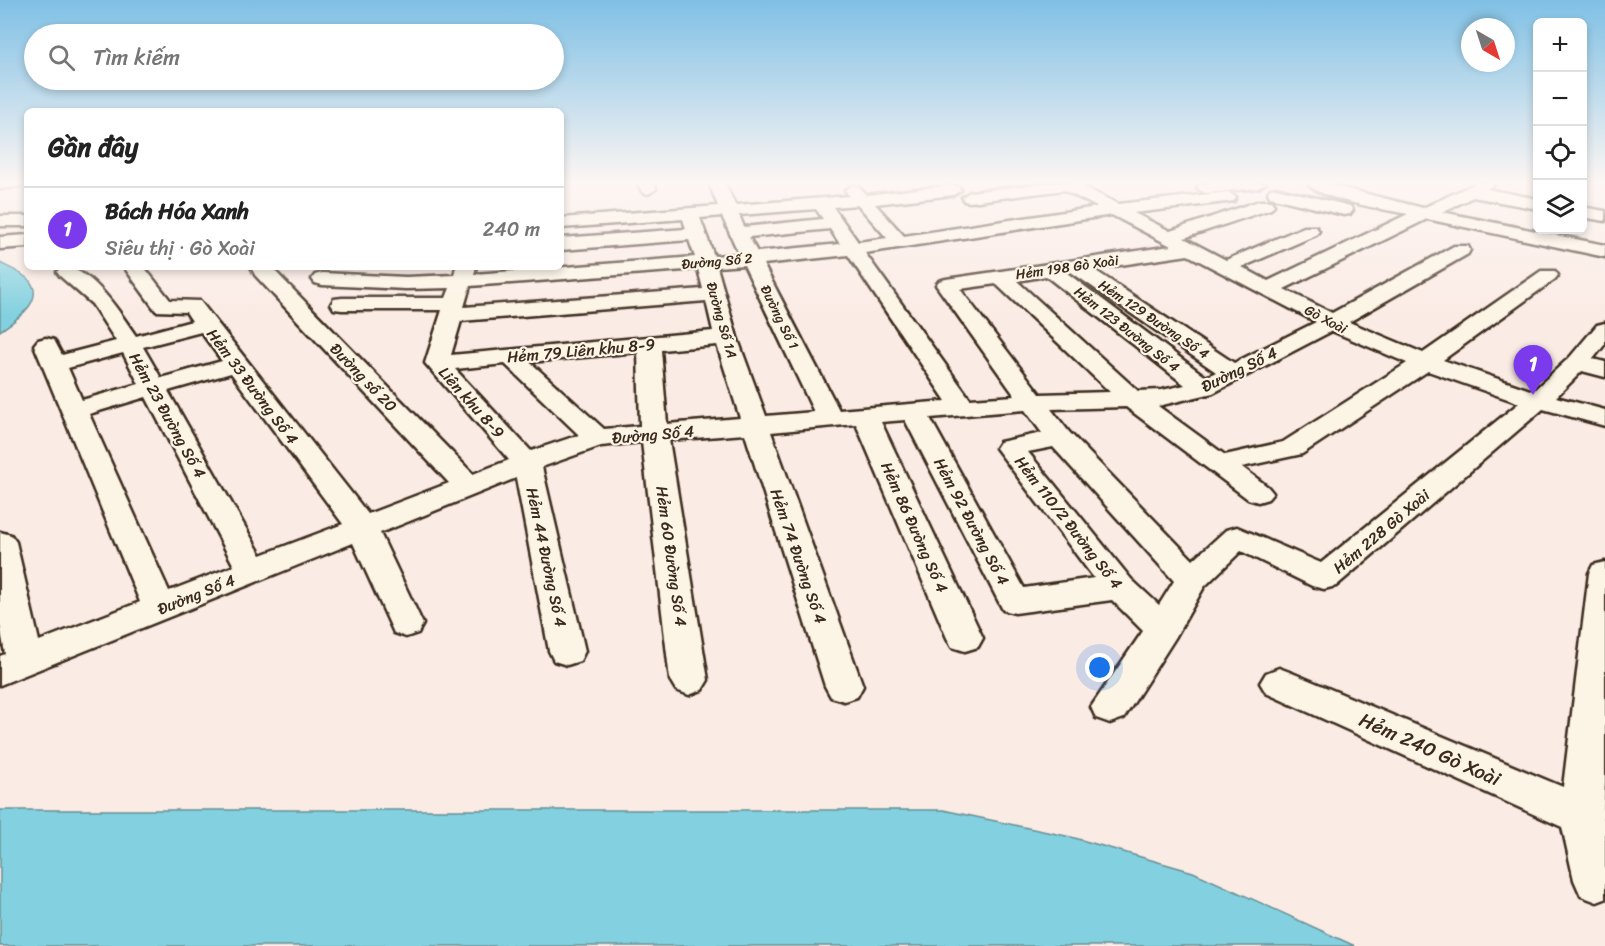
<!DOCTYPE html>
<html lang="vi">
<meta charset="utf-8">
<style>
:root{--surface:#fff;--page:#f2f2f2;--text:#222;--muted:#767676;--line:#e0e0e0;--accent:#7c3aed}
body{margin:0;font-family:Sriracha,sans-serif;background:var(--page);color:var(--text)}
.controls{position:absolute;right:18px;top:18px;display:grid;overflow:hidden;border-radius:9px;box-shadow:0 3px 9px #0003}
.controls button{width:54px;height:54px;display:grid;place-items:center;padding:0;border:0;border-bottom:2px solid var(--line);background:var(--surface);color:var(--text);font:30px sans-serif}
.compass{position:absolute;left:1461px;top:18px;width:54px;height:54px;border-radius:50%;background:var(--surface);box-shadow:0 3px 9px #0003;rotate:141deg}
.you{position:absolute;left:1100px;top:668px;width:21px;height:21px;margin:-15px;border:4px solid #fff;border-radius:50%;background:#1a73e8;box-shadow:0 0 0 9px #1a73e833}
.badge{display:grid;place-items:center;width:39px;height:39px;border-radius:50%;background:var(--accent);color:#fff;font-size:20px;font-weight:700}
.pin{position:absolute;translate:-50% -50px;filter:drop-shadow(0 2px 3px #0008)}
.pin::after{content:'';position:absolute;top:32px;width:21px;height:18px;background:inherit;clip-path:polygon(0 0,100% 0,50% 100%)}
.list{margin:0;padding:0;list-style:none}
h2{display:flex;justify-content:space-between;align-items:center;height:78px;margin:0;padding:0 24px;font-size:26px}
h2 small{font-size:20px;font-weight:400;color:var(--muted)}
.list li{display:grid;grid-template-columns:39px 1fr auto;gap:18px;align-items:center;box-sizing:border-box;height:84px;padding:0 24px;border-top:2px solid var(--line)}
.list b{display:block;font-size:22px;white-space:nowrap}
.list p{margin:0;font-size:20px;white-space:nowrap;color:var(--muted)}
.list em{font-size:20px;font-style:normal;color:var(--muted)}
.icon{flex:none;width:33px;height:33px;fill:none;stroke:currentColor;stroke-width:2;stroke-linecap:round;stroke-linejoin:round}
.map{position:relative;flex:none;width:1605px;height:946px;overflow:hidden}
.search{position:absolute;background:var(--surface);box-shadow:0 3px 9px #0003;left:24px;top:24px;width:540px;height:66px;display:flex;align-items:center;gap:15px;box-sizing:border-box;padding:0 21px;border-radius:33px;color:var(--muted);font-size:22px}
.panel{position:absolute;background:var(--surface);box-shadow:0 3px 9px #0003;left:24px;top:108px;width:540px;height:162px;border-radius:9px}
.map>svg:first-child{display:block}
</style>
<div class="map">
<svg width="1605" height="946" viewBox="0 0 1605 946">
<rect width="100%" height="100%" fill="#fbebe5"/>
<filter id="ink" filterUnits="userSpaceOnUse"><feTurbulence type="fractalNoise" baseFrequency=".0167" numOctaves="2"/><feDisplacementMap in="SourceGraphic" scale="12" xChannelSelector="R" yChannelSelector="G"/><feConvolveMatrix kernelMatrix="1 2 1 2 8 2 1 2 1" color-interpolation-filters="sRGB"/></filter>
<g filter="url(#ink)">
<path fill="#83d1e0" stroke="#668e92" stroke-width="1.5" d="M 0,263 C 8,267 23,273 29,280 C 47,301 14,321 0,331 Z
M 0,810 L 943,810 L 1071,837 L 1193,872 L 1355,946 L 0,946 Z"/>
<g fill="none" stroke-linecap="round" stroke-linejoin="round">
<defs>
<path id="minor" d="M 0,183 L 22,183 L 20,186 L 0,189 Z
M 638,183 L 654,183 L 656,189 L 648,194 L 642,192 Z
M 709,183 L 725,183 L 735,205 L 849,196 L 845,190 L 853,185 L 859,187 L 866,195 L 953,185 L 959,187 L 961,190 L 953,195 L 875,204 L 904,236 L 1097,207 L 1064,190 L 970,202 L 964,201 L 962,197 L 970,192 L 1046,183 L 1090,183 L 1084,187 L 1118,204 L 1228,192 L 1236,197 L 1234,201 L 1134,213 L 1170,231 L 1259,201 L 1271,201 L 1274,205 L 1271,209 L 1184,238 L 1226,260 L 1304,227 L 1316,227 L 1319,231 L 1316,235 L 1242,267 L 1268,281 L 1408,214 C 1388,210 1317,199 1308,183 L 1327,183 L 1335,186 L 1423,208 L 1476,183 L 1496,183 L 1487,189 L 1538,199 L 1538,209 L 1473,197 L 1442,212 L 1605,245 L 1605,257 L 1427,219 L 1284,289 L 1332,313 L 1454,246 L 1468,246 L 1470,250 L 1468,254 L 1349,322 L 1423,353 L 1541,271 L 1555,271 L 1558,275 L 1555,279 L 1443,360 L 1533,391 L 1570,357 L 1597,325 L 1605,323 L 1605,344 L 1593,359 L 1605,362 L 1605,377 L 1582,371 L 1556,397 L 1605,410 L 1605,426 L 1543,409 L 1336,586 L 1324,589 L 1312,586 L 1241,551 L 1204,587 L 1175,638 L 1124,718 L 1110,723 L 1096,718 L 1091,707 L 1143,631 L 1112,600 L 1015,613 L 1003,610 L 905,420 L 881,422 L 983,638 L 978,647 L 965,651 L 952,647 L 947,638 L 856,424 L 771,432 L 863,686 L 857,697 L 844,701 L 831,697 L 825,686 L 745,434 L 669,440 L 708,680 L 702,690 L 689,695 L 676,690 L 670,680 L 642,442 L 601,446 L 542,467 L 585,651 L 580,661 L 567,665 L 554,661 L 549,651 L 516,478 L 380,533 L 423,624 L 418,633 L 406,637 L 394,633 L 353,543 L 0,685 L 0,656 L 5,654 L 0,625 L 0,532 L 11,535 L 16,542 L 39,641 L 140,602 L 34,345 L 38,340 L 46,338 L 54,340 L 62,355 L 116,341 L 92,304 L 60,276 L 57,272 L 60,268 C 89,263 121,314 136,336 L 192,321 L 186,312 L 156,311 L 124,267 L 144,267 L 170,300 L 200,301 L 368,514 L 449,483 L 255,275 L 251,267 L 271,267 L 473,474 L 509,460 L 425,363 L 442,310 L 342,310 L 334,309 L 331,304 L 334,299 L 342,298 L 446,298 L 450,288 L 406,289 L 322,285 L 315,283 L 312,279 L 315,275 L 322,273 L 406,277 L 454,275 L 456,267 L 476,267 L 474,274 L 695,257 L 689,240 L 561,250 L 561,238 L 686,229 L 683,219 L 561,228 L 561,218 L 718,206 ZM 858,205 L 887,238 L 858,242 L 833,207 ZM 816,209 L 823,219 L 744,227 L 739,215 ZM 1112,215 L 1171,246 L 946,279 L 939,281 L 936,285 L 1015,396 L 970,399 L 865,253 ZM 722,216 L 739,254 L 714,256 L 700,218 ZM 830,229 L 840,244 L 757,252 L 749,237 ZM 848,255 L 946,401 L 839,410 L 763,264 ZM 1188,255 L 1316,322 L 1234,363 L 1093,269 ZM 744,265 L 814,412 L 766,416 L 737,337 L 717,267 ZM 698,269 L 703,289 L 464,307 L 470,286 ZM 1071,272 L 1216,372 L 1206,377 L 1067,273 ZM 1046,276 L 1185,385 L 1162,390 L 1138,391 L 1017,281 ZM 996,284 L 1110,392 L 1040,394 L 960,289 ZM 706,301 L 713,331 L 451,355 L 461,321 ZM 1332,331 L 1407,363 L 1283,442 L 1225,455 L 1158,406 L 1213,393 ZM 201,332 L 222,361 L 161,378 L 143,347 ZM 717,345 L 740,418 L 667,424 L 661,350 ZM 638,352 L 640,426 L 604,429 L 530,362 ZM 123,353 L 139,384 L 82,400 L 68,368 ZM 505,364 L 579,435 L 531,451 L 455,369 ZM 1428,371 L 1519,403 L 1321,563 L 1237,527 L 1226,530 L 1193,560 L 1069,432 L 1051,409 L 1126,407 L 1248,499 L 1258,502 L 1268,499 L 1273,493 L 1268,487 L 1242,467 L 1302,454 ZM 231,373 L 343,524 L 261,555 L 168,391 ZM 146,397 L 234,566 L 169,591 L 89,414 ZM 1025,410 L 1042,433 L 1000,442 L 996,448 L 1094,578 L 1024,588 L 930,418 ZM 1053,447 L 1174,581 L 1159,605 L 1131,579 L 1028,452 Z
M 1211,183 L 1266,183 L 1258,188 L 1205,193 L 1197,188 L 1199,185 Z
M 1276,188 L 1350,206 L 1353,210 L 1350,214 L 1344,215 L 1270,197 L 1268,193 L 1270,189 Z
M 1582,207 L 1605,211 L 1605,221 L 1582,217 Z
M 0,216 L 27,216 L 27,226 L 0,226 Z
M 27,235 L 27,247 L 0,249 L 0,237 Z
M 1605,562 L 1605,784 L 1603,815 L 1605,824 L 1605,899 L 1597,902 L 1581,896 L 1574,880 L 1562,827 L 1266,693 L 1260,683 L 1266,673 L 1279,668 L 1292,673 L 1563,787 L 1589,573 L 1593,565 Z"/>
</defs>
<use href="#minor" stroke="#3b2a1e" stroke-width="5"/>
<use href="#minor" fill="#fcf5e5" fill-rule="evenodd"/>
</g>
</g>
<linearGradient id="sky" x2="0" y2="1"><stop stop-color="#7fc0e5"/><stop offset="0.58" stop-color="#fdf6f3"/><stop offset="1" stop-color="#fdf6f3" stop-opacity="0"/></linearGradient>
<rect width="1605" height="315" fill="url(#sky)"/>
<g text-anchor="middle" stroke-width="4.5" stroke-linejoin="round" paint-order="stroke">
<g font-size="14" fill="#3b2a1e" stroke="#fcf5e5">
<text transform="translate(717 261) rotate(-5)" y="5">Đường Số 2</text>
<text transform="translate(1067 267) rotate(-8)" y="5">Hẻm 198 Gò Xoài</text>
<text transform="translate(780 317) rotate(64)" y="5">Đường Số 1</text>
<text transform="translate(1154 319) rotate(34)" y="5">Hẻm 129 Đường Số 4</text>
<text transform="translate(1326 319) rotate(28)" y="5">Gò Xoài</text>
<text transform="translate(722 320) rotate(74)" y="5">Đường Số 1A</text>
<text transform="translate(1127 329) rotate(38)" y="5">Hẻm 123 Đường Số 4</text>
</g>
<g font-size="16" fill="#3b2a1e" stroke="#fcf5e5">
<text transform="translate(581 350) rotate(-5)" y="6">Hẻm 79 Liên khu 8-9</text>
<text transform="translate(1239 369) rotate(-26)" y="6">Đường Số 4</text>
<text transform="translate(364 377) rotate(46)" y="6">Đường số 20</text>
<text transform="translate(253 386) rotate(53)" y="6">Hẻm 33 Đường Số 4</text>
<text transform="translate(472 402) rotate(48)" y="6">Liên khu 8-9</text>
<text transform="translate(168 415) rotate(61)" y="6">Hẻm 23 Đường Số 4</text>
<text transform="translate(653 434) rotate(-5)" y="6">Đường Số 4</text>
<text transform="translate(972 521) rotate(62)" y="6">Hẻm 92 Đường Số 4</text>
<text transform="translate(1069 522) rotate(52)" y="6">Hẻm 110/2 Đường Số 4</text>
<text transform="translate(915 527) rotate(66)" y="6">Hẻm 86 Đường Số 4</text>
<text transform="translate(1381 531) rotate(-40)" y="6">Hẻm 228 Gò Xoài</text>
<text transform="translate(672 556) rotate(82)" y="6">Hẻm 60 Đường Số 4</text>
<text transform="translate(799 556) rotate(71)" y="6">Hẻm 74 Đường Số 4</text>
<text transform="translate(547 557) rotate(78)" y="6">Hẻm 44 Đường Số 4</text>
<text transform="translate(196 594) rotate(-22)" y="6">Đường Số 4</text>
</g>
<g font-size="20" fill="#3b2a1e" stroke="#fcf5e5">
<text transform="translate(1430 749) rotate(24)" y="7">Hẻm 240 Gò Xoài</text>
</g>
</g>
</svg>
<div class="controls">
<button>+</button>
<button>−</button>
<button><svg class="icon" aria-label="locate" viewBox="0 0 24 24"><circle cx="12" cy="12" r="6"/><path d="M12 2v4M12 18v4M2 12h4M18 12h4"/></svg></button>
<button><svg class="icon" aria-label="layers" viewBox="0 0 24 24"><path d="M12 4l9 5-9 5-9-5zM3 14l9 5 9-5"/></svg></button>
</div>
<svg class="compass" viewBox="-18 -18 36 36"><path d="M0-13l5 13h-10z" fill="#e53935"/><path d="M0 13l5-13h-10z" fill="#767676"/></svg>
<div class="you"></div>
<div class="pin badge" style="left:1533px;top:395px">1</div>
<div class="search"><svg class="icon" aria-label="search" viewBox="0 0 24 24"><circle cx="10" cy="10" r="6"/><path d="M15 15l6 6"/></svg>Tìm kiếm</div>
<section class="panel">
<h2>Gần đây<small></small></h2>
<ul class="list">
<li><span class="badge">1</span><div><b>Bách Hóa Xanh</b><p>Siêu thị · Gò Xoài</p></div><em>240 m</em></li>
</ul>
</section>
</div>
